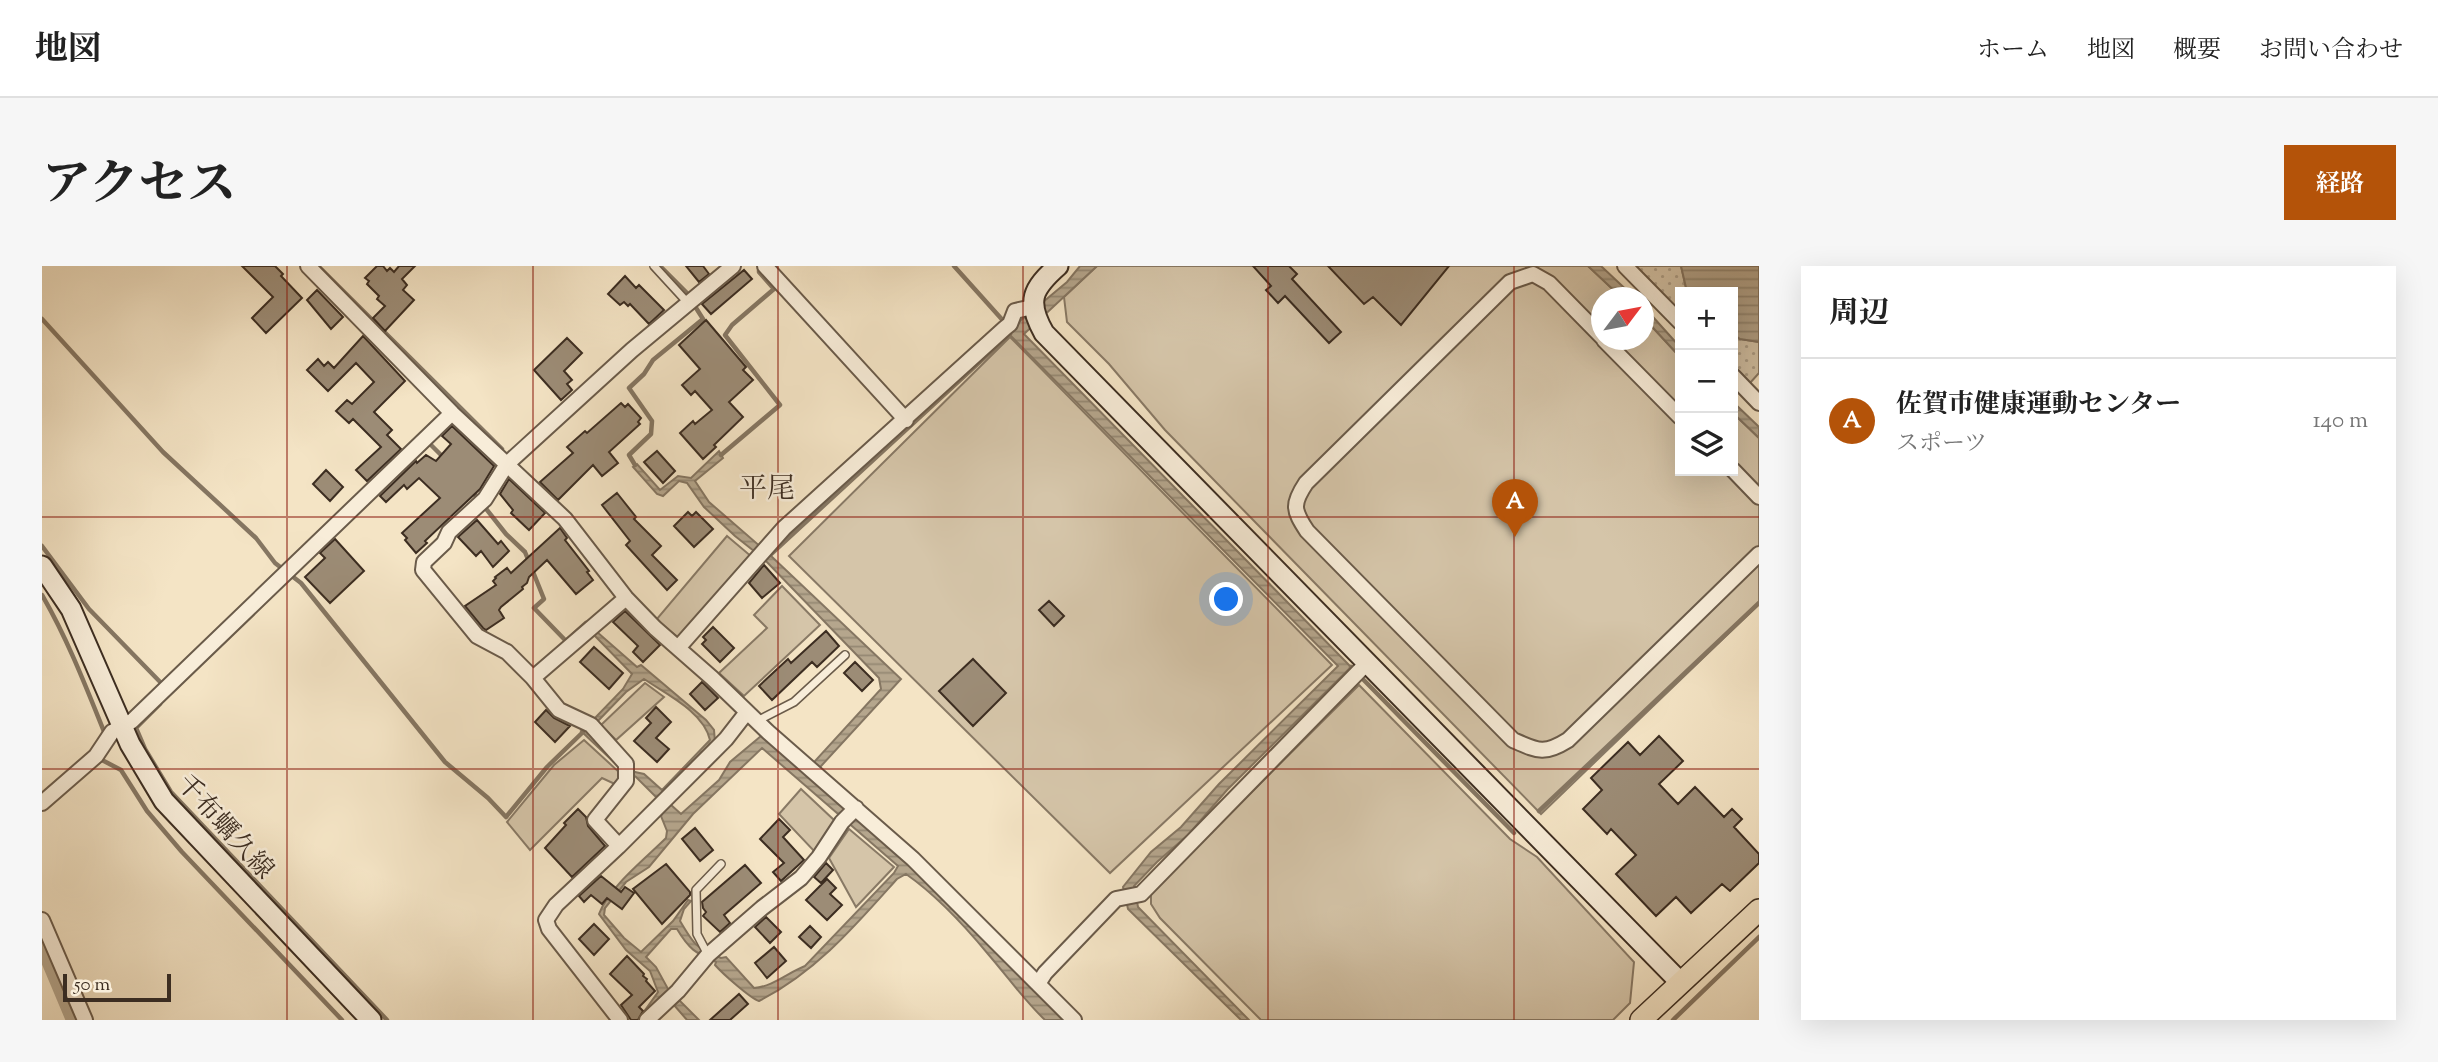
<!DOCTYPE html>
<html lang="ja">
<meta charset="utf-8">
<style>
:root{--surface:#fff;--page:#f6f6f6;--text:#222;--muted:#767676;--line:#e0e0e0;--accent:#b45309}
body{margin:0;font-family:"Sorts Mill Goudy","Noto Serif JP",serif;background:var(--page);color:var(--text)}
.controls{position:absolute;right:21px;top:21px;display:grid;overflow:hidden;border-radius:0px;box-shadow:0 7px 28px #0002}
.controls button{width:63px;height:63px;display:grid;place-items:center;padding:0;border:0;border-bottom:2px solid var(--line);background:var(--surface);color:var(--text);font:35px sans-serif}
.compass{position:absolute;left:1549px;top:21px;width:63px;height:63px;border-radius:50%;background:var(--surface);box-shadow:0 7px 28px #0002;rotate:58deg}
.scale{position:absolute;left:21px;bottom:18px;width:108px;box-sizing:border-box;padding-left:7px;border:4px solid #3c2d21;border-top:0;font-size:19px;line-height:24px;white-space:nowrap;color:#3c2d21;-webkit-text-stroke:5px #f8edd9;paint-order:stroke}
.you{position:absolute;left:1185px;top:334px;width:24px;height:24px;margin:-18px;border:5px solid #fff;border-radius:50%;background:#1a73e8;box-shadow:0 0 0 10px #1a73e833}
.badge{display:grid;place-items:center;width:46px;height:46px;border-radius:50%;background:var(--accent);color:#fff;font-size:23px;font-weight:700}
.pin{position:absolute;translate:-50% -58px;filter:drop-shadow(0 2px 4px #0008)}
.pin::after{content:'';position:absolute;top:37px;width:24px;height:21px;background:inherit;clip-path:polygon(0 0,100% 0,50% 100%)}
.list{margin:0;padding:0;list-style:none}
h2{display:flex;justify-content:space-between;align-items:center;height:91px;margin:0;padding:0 28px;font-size:30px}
h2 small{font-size:23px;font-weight:400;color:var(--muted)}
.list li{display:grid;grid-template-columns:46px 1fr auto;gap:21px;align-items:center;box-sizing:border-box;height:126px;padding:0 28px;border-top:2px solid var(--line)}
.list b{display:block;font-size:26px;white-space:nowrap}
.list p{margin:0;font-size:23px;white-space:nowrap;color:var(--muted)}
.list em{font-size:23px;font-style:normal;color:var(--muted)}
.icon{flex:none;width:38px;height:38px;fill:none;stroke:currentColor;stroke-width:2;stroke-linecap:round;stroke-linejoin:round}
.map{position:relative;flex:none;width:1717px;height:754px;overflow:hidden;border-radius:0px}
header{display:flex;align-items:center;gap:42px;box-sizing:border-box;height:98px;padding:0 35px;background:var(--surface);border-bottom:2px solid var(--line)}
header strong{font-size:33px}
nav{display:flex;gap:38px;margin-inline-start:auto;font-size:24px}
.intro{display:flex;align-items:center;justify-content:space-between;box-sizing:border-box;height:168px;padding:0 42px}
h1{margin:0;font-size:49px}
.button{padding:18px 32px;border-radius:0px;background:var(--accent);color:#fff;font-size:24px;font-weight:700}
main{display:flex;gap:42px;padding:0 42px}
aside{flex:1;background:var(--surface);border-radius:0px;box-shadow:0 7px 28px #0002}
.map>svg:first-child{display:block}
</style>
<header>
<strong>地図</strong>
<nav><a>ホーム</a><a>地図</a><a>概要</a><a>お問い合わせ</a></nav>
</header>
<div class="intro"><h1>アクセス</h1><a class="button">経路</a></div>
<main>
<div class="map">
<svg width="1717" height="754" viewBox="0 0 1717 754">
<defs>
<pattern id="grass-dots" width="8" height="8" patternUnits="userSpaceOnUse" patternTransform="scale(1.75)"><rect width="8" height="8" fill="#d5c5a9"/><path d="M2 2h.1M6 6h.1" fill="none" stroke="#aea089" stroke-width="1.8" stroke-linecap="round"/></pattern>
<pattern id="water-rules" width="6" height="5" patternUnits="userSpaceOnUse" patternTransform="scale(1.75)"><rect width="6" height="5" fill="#b5a68d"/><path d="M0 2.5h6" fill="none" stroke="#948873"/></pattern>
</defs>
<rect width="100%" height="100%" fill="#f4e4c5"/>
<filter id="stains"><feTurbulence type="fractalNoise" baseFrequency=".00286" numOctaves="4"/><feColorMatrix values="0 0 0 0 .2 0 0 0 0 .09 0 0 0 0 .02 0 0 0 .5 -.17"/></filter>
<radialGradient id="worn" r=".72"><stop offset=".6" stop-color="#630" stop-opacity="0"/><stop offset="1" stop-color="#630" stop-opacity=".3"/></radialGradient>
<path fill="url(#grass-dots)" stroke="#887965" stroke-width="2" d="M 1594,0 L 1639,0 L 1645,26 L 1638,26 L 1638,45 Z
M 1691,68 L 1698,73 L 1717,76 L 1717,107 L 1708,117 L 1691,99 Z"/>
<path fill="#d5c5a9" stroke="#887965" stroke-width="2" d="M 1055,0 L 1546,0 L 1579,31 L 1560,32 L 1560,74 L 1602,74 L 1602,52 L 1638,91 L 1638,205 L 1691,205 L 1691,147 L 1717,172 L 1717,338 L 1499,548 L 1123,164 L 1067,98 L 1025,56 L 1022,31 Z
M 968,71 L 1290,399 L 1068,607 L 747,290 Z
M 685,270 L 710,291 L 638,373 L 614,354 Z
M 740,320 L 778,359 L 702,430 L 677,407 L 725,362 L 712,349 Z
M 603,417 L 622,431 L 574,474 L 559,459 Z
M 1317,419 L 1468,573 L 1495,591 L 1592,696 L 1588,737 L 1571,754 L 1219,754 L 1118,652 L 1109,638 L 1109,626 Z
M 542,474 L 578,507 L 575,519 L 560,512 L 488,584 L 465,556 L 512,499 Z
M 759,523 L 793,555 L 772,585 L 737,548 Z
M 807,563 L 852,601 L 814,641 L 787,592 Z"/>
<path fill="url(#water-rules)" stroke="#857662" stroke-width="2" fill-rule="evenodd" d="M 1038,0 L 1055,0 L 982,68 L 1309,401 L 1185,524 L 1146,569 L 1115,596 L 1092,620 L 1096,641 L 1207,754 L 1199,754 L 1086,643 L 1081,621 L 1109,586 L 1139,561 L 1177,518 L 1296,400 L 965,66 L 1025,16 Z
M 1546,0 L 1559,0 L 1592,31 L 1579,31 Z
M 1639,0 L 1717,0 L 1717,76 L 1698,73 L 1691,68 L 1691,26 L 1645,26 Z
M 1602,41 L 1638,81 L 1638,91 L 1602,52 Z
M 1691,136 L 1717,161 L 1717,172 L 1691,147 Z
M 677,185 L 681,192 L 653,215 L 667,236 L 728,289 L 859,413 L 769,511 L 887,614 L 987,716 L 986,719 L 1022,754 L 1003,754 C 982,734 965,710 946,688 C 922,659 894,629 864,608 L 855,613 C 813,660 774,706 717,735 C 708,732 681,708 673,699 L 674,696 C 653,687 647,683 635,663 L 629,663 L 604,691 L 614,701 L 626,723 L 657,754 L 645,754 L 632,739 L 596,754 L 616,726 L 608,705 L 584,684 L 557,648 C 567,621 603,593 624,572 L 625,565 L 619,550 L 624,541 L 594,511 L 574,498 L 539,465 L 543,462 L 572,493 L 593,506 L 602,508 L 620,524 L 668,474 C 662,446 624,428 602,413 L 584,426 L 554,457 L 551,454 L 581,423 L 590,408 L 551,368 L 554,365 L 595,401 L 599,399 L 664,454 L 672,464 L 673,476 L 628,538 L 639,548 L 677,514 L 688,496 L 719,470 L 763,506 L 839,423 L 837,412 L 722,293 L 693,270 L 662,241 L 645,217 L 637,215 L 621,230 L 615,228 L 591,201 L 595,198 L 618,224 L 636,210 L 649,212 ZM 720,482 L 856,600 L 852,607 L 763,700 C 747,706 730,721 712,722 L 684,691 L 679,692 C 653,681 652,679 638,655 L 642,643 L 649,635 L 646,634 L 631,655 L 599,686 L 582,672 L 562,649 L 563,642 L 584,616 L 607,601 L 651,548 Z"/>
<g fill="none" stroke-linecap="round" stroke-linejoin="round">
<path stroke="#857662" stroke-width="4.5" d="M 276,0 L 460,183
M 912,0 L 965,59
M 0,53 L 121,186 L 214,272 L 233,297 L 259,317 L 403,496 L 446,532 L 464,551 L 505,501 L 541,466
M 386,176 L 402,192
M 679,189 L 738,139 L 683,69 L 690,59 L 732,23 L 717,6 L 717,0
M 593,199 L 587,189 L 609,168 L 610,155 L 587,122 L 602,108 L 611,94 L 661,53 L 644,26 L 618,0
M 430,225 L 464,268 L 483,286 L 502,333 L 492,342 L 524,375 L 544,357
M 0,280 L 47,343 L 123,421
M 728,289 L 968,68
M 0,329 C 26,374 44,421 63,468
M 1309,401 L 1472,567
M 118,438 L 94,462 L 103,483 L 129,526 L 345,754
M 57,490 L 60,494 L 79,504 L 105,545 L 140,586 L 300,754
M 1497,545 L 1717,337
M 1631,754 L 1717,671"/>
<path stroke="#b5a68d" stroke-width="16" d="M 0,678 L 32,754"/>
</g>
<path fill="#9c8c76" stroke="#3c2d21" stroke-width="2" d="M 200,0 L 233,0 L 241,8 L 239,10 L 260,32 L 224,67 L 210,52 L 231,31 Z
M 335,0 L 341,0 L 345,5 L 348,2 L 352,6 L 357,0 L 373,0 L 360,13 L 365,19 L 361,24 L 372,34 L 343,65 L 331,52 L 343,40 L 335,33 L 337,30 L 325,18 L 327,15 L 323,12 Z
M 644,0 L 661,0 L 667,8 L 657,16 Z
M 1211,0 L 1247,0 L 1255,8 L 1250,13 L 1299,66 L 1287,77 L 1243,30 L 1236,37 L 1224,24 L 1229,20 Z
M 1286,0 L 1407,0 L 1359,59 L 1331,31 L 1322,38 Z
M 702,4 L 710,13 L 669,48 L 660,38 Z
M 583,10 L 594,22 L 597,19 L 622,44 L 607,58 L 588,38 L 586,40 L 582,36 L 578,39 L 566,28 Z
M 275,24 L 301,51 L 289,63 L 265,34 Z
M 664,54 L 704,101 L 701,104 L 711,114 L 687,136 L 701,151 L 672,179 L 674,181 L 661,193 L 638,167 L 651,155 L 653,158 L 670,144 L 653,125 L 649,129 L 640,119 L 658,103 L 637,79 Z
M 321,70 L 363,115 L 332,146 L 350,164 L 345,169 L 359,183 L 325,215 L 314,204 L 339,181 L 311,153 L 307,157 L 294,145 L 305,134 L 310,138 L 332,116 L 314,97 L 286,125 L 265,104 L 276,93 L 282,100 L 286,96 L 292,102 Z
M 525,72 L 540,87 L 522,105 L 530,114 L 525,118 L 530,124 L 519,134 L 492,104 Z
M 579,137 L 583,141 L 586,138 L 599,152 L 596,156 L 598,158 L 567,186 L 576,197 L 560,210 L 551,199 L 516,234 L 498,216 L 531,187 L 525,181 L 543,165 L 545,167 Z
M 410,160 L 452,200 L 438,223 L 383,275 L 385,277 L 374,287 L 363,274 L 365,272 L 360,267 L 398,232 L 377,212 L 365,223 L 362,219 L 344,236 L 338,230 L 374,195 L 375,197 L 384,189 L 394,195 L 409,178 L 400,170 Z
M 615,185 L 633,205 L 621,217 L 602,196 Z
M 284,204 L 301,221 L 288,235 L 271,218 Z
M 467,213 L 503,247 L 487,264 L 469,247 L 471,244 L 458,228 Z
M 575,227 L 594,251 L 592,253 L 619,280 L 610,289 L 635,314 L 625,324 L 584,279 L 588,275 L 560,239 Z
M 646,246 L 650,250 L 654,246 L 671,263 L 652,281 L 632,260 Z
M 435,254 L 456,278 L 459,275 L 467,285 L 451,301 L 439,285 L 434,290 L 416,271 Z
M 518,262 L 525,272 L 523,274 L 547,305 L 545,306 L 551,314 L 534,328 L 505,294 L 487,311 L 485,317 L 480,321 L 481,323 L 459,341 L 457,344 L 462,352 L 444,364 L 441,362 L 423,340 L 454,319 L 451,315 L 454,312 L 453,311 L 465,302 L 469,307 Z
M 293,273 L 322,305 L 288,337 L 263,311 L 283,292 L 278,287 Z
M 722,299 L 738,317 L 720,332 L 707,317 Z
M 1007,335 L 1022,350 L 1012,360 L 997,344 Z
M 583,345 L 618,379 L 601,396 L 591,386 L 596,380 L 571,356 Z
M 671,361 L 692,382 L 678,396 L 660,378 L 664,374 L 661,371 Z
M 784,365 L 797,380 L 775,401 L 770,396 L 730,434 L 717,420 L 746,393 L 749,397 Z
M 552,381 L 581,407 L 567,423 L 538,396 Z
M 931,393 L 964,427 L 931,460 L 897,425 Z
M 813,396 L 831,414 L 820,425 L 802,407 Z
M 660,416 L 676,432 L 663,444 L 648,428 Z
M 614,441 L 629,456 L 614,472 L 627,483 L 615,496 L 592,475 L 609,457 L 604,452 Z
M 504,444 L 512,452 L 528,460 L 513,476 L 493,456 Z
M 1617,470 L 1641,495 L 1617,518 L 1636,538 L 1653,521 L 1682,551 L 1690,543 L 1700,553 L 1692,561 L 1717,588 L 1717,597 L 1688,625 L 1680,618 L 1649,647 L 1634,631 L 1614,650 L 1574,608 L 1594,589 L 1569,563 L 1565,568 L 1541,543 L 1560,524 L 1549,512 L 1586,476 L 1598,489 Z
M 536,543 L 544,551 L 546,560 L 563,580 L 530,611 L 503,582 L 524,559 L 522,557 Z
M 737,553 L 748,564 L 741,571 L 762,594 L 739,615 L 731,606 L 742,597 L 718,573 Z
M 653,562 L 671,584 L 658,595 L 640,573 Z
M 784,597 L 791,604 L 779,617 L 772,611 Z
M 624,598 L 648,626 L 648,629 L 620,658 L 591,623 Z
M 703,599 L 719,617 L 682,649 L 688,657 L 678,666 L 661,650 L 664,646 L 661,642 L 660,636 Z
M 559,610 L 579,626 L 583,621 L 592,627 L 580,643 L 565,632 L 560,638 L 549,629 L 542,636 L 537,630 Z
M 785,613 L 794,622 L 788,628 L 800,639 L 785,654 L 764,634 Z
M 724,651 L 739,666 L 728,677 L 713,661 Z
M 552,658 L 567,673 L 552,689 L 537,673 Z
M 768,660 L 779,671 L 769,682 L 757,671 Z
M 732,681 L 744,695 L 725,712 L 713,697 Z
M 585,690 L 602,708 L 601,710 L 605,713 L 604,715 L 613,725 L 597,741 L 601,745 L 596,754 L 589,754 L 579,739 L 590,729 L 568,708 Z
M 697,728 L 706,738 L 688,754 L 668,754 Z"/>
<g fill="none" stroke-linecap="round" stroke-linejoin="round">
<defs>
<path id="lane" d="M 612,0 L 646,37
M 715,455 L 752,436 L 803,389
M 666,689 L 655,668 L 654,624 L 679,598"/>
<path id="street" d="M 266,0 L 410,147 L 523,253 L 584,332 L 613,362 L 670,412 L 726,466 L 871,593 L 1032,754
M 723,0 L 864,154
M 1583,0 L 1638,56
M 1560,71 L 1507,17 L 1491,8 L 1468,16 L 1264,217 C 1250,238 1251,244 1265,265 L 1471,474 C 1496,485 1502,489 1526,474 L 1717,288
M 1562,74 L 1638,151
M 1691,110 L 1717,137
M 1691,204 L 1717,231
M 584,332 L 491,412 L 465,386 L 435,370 L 381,304 L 382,296 L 402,277 L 407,266 L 443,233 L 465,198 L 590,84 L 691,0
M 636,382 L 742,262 L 963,62 L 968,58 L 973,45 L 991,41
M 491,412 L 517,444 L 549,459 L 584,498 L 584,515 L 553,554 L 577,580
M 0,537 L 54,490 L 70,466 L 90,455 L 410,147
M 0,654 L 43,754
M 996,718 L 1003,707 L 1074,633 L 1099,628 L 1325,397
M 578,754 L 507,663 L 504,654 L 514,639 L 577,580 L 684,473 L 705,446
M 605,754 L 636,725 L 666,689 L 720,642 L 759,612 L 777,591 L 800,556 L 814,542"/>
<path id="secondary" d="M 1016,0 C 990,23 984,35 1002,67 L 1638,716
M 0,300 L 29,343 L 88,478 L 122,535 L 329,754"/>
<path id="primary" d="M 1599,754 L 1717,644"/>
</defs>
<use href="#lane" stroke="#6a5b4a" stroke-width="10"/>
<use href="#street" stroke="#6a5b4a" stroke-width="18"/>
<use href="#secondary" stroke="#3c2d21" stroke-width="23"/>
<use href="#primary" stroke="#3c2d21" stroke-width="24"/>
<use href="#lane" stroke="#f8edd9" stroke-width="7"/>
<use href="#street" stroke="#f8edd9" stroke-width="14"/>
<use href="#secondary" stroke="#f8edd9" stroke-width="19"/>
<use href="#primary" stroke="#f4e4c5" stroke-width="21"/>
</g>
<path fill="none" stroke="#8f2418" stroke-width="2" stroke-opacity="0.55" d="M 245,0 L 245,754M 491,0 L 491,754M 736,0 L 736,754M 981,0 L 981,754M 1226,0 L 1226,754M 1472,0 L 1472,754M 0,251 L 1717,251M 0,503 L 1717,503"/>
<g text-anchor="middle" stroke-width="5" stroke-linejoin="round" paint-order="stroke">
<g font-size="26" fill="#3c2d21" stroke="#f8edd9">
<text transform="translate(184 560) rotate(48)" y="9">千布蠣久線</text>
</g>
<g font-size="28" fill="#3c2d21" stroke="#f8edd9">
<text x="725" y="231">平尾</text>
</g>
</g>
<rect width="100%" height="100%" filter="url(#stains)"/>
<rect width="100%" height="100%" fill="url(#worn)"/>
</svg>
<div class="controls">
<button>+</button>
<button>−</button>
<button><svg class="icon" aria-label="layers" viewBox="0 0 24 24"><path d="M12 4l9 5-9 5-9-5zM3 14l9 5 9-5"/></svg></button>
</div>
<svg class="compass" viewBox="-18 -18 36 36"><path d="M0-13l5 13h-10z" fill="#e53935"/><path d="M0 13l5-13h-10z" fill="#767676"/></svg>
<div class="scale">50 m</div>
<div class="you"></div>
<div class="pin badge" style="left:1473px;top:271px">A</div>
</div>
<aside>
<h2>周辺<small></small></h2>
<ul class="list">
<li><span class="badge">A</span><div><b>佐賀市健康運動センター</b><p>スポーツ</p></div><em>140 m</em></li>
</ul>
</aside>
</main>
